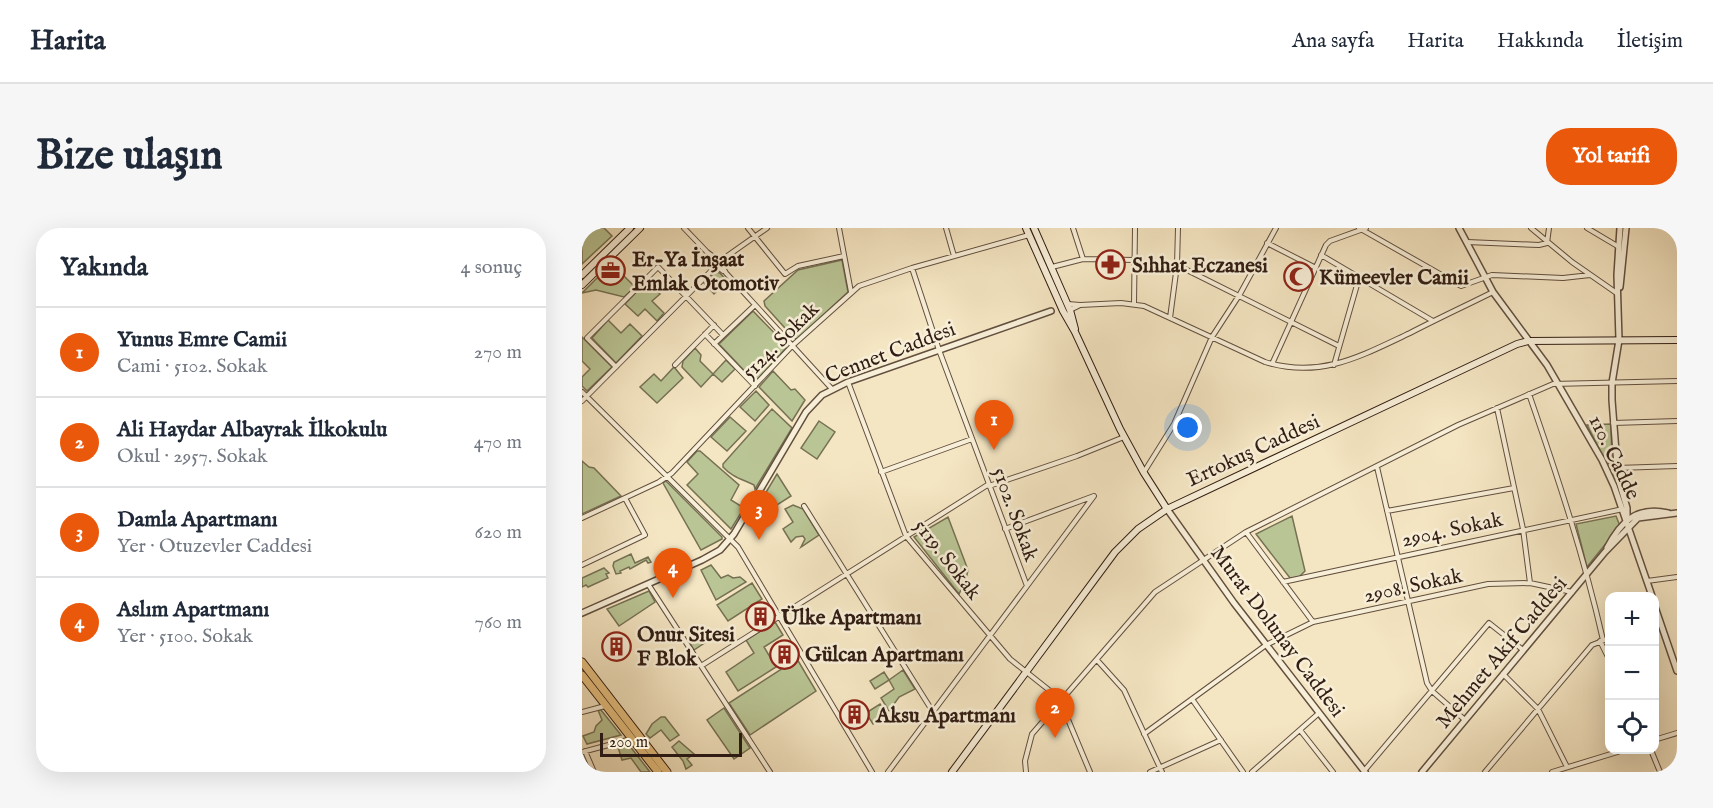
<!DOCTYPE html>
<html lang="tr">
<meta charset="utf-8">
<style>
:root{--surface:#fff;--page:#f6f6f7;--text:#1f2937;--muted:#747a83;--line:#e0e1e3;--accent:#ea580c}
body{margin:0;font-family:"IM FELL English",serif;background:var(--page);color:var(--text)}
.controls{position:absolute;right:18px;bottom:18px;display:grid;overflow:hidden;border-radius:12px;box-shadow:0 6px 24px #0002}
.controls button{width:54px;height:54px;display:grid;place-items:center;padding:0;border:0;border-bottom:2px solid var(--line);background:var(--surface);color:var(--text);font:30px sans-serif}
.scale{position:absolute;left:18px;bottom:15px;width:142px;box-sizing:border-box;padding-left:6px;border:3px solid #311d13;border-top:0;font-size:16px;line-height:21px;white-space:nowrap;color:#311d13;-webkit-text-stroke:4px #f8efd8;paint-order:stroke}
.you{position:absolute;left:606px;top:200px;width:21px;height:21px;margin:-15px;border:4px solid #fff;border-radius:50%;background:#1a73e8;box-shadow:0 0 0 9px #1a73e833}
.badge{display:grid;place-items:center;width:39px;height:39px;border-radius:50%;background:var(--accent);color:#fff;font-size:20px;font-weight:700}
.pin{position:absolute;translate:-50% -50px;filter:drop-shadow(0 2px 3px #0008)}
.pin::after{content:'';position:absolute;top:32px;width:21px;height:18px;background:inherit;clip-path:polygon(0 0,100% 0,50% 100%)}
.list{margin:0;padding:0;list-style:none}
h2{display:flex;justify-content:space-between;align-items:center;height:78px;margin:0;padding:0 24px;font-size:26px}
h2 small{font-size:20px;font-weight:400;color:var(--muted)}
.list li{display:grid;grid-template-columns:39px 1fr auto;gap:18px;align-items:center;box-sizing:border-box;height:90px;padding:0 24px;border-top:2px solid var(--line)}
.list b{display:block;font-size:22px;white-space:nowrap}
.list p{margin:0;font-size:20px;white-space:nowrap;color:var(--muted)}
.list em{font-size:20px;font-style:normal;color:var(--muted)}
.icon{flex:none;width:33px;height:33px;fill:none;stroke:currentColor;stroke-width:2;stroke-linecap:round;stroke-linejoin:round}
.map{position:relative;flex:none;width:1095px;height:544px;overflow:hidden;border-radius:24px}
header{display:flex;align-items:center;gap:36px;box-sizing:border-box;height:84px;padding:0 30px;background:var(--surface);border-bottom:2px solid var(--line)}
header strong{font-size:28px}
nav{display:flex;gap:33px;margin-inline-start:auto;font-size:21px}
.intro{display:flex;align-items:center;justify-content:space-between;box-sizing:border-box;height:144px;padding:0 36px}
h1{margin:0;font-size:42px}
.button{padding:15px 27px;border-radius:24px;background:var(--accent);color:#fff;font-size:21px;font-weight:700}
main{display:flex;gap:36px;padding:0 36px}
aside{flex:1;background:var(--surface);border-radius:24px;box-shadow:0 6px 24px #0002}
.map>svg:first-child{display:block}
</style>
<header>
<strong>Harita</strong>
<nav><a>Ana sayfa</a><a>Harita</a><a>Hakkında</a><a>İletişim</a></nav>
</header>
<div class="intro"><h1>Bize ulaşın</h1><a class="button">Yol tarifi</a></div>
<main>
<aside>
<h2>Yakında<small>4 sonuç</small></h2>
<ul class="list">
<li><span class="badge">1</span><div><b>Yunus Emre Camii</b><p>Cami · 5102. Sokak</p></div><em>270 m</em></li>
<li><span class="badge">2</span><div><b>Ali Haydar Albayrak İlkokulu</b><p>Okul · 2957. Sokak</p></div><em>470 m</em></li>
<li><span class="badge">3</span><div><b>Damla Apartmanı</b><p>Yer · Otuzevler Caddesi</p></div><em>620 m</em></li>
<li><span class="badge">4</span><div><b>Aslım Apartmanı</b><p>Yer · 5100. Sokak</p></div><em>760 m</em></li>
</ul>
</aside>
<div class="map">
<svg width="1095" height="544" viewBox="0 0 1095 544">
<rect width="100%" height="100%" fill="#f5e6c3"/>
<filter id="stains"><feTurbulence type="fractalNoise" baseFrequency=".00333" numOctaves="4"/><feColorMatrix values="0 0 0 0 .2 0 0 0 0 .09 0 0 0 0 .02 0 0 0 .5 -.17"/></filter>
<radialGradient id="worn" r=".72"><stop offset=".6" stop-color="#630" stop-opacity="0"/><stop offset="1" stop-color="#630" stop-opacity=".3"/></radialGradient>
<path fill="#bac595" stroke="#767154" stroke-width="1.5" d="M 0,0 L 22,0 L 30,8 L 0,36 Z
M 260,32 L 266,64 L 215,111 L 212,110 L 183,78 L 182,73 L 216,42 Z
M 21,44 L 33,55 L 41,47 L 53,59 L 42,69 L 14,62 L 0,65 Z
M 133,44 L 138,45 L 145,53 L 132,66 L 122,55 Z
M 65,53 L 78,66 L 70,73 L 82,85 L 75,93 L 63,81 L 56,88 L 43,76 Z
M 171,83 L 204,117 L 204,120 L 173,154 L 137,116 Z
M 26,92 L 39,105 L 48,96 L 60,108 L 34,135 L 10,110 Z
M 0,109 L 30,139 L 5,163 L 0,158 L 0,149 L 8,141 L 0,133 Z
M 113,120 L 119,127 L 118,133 L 131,146 L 144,132 L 153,141 L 140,154 L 131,146 L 119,159 L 100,139 L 101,133 Z
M 92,139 L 101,150 L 75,175 L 58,159 L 72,146 L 79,153 Z
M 191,143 L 209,162 L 213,161 L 223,172 L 210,193 L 177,159 Z
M 174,163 L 187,177 L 173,193 L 158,179 Z
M 190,181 L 210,200 L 173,261 L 172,257 C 160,251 150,249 141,239 L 141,236 Z
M 148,189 L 164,203 L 145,223 L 129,209 Z
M 237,193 L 253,204 L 235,231 L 219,220 Z
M 1029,196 L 1030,234 L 1025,236 L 1005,197 Z
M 115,223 L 118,223 L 157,257 L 149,272 L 162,280 L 149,301 L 105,257 L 116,246 L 105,234 Z
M 0,233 L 7,239 L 12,240 L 39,268 L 0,286 Z
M 195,246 L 209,268 L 165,296 Z
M 84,253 L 140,309 L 140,311 L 119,322 L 81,255 Z
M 211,277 L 221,281 L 237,307 L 219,319 L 223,311 L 221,308 L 214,309 L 209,314 L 201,301 L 211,294 L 203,281 Z
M 710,288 L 723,343 L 717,349 L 708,350 L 674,306 Z
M 1034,288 L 1038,298 L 1005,339 L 994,296 Z
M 366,289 L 386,342 L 384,351 L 377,366 L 332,309 Z
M 49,326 L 53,335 L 66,329 L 69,334 L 66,335 L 64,332 L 48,341 L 47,339 L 38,343 L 39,345 L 34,346 L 31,338 L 32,334 Z
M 129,337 L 139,350 L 146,347 L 151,350 L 158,349 L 164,354 L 134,372 L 119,342 Z
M 22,340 L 27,345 L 24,346 L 26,350 L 6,359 L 4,357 L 0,359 L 0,350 Z
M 170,355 L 180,371 L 146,393 L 135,377 Z
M 67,363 L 73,374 L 37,398 L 25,381 Z
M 193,394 L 201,407 L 182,419 L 194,439 L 156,463 L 144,444 L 172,425 L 164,412 Z
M 124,400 L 130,410 L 112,422 L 106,412 Z
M 215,431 L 234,463 L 168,507 L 147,475 Z
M 321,442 L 333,461 L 317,469 L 307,483 L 299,470 L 312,461 L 307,452 L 293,461 L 288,453 L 302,444 L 307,452 Z
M 298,476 L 305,487 L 291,496 L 284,485 Z
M 142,480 L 168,520 L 152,531 L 125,492 Z
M 16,482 L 19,482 L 39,507 L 5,516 L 1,508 L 12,504 L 14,498 L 20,492 Z
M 79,489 L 83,489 L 97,507 L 88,513 L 79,502 L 68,510 L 64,506 L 70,496 Z
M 97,513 L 112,526 L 105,531 L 110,537 L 104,541 L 101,533 L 90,519 Z
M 47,517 L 68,544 L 59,544 L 49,530 L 40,532 L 36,519 Z"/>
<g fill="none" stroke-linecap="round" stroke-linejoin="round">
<defs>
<path id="minor" d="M 102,0 L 125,24 L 137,33 L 144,45 L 250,161
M 166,0 L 203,46 L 216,38 L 262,28
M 257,0 L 269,64
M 364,0 L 372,28
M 491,0 L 501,31
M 777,0 L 879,58 L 910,47 L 981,50 L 1008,47
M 949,0 L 990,34 L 1036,66
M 1005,0 L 1037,19
M 885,14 L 957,17 L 965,15 L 967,0
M 685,15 L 732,39
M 127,27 L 131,35 L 141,43
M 739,27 L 851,93
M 595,37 L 757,118
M 470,39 L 501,31 L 552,32
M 486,76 L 498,77 L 488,82
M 552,76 L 553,0
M 498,77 L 539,75 L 562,78 L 683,134 C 739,151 779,128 828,105 C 855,91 883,78 911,64
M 588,90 L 595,37 L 596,0
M 123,106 L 173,158
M 132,116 L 173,77
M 690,136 L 744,17 L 748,13 L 784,0
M 93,137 L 132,97
M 752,137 L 777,50
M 34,139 L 5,110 L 76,39 L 141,107
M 266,154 L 324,308 L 428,431 L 477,470 L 508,544
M 0,164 L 156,319 L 290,544
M 947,166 C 975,247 1002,328 1021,412
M 0,173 L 141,31 L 185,0
M 915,180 L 941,301 L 948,355
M 1031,195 L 1095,193
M 795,239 L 845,455 L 850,463 L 883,492
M 1035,240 L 1095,238
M 299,244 L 390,211
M 562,244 L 592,196 L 630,109 L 658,66 L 694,0
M 407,258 L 495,228 L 542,209
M 222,278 L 351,484
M 805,283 L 932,260
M 0,290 L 77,254 L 90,245 L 210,118 L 277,58 L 330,40 L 447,7
M 423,301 L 512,268 L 445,358
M 664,304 L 731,394
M 0,337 L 63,307 L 43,270
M 1065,353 L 1095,349
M 701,354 L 1041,281
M 66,356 L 188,544
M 1018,413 L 1028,433
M 515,432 L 542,462 L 580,544
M 119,438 L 407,256
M 921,446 L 956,481 L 985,539
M 610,471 L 661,544
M 0,484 L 23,478
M 718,502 L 751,544
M 562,506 L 684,417 L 731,394 L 906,356 L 948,355 L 990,364
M 1072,512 L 1095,505
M 1069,522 L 1078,544
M 3,523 L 12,544
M 0,524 L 49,511
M 782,543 L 907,395 L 941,422
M 306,544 L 445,358 L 357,122 L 330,40
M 444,544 L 443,533 L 450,506 L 573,364 L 664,304 L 876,197 L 971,156 L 1095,153
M 568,544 L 639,512
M 670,544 L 737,485
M 903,544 L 1010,417 L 1028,410
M 970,544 L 1042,522"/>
<path id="tertiary" d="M 877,0 L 911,64 L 965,137 L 1020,232 L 1032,258 L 1070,368
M 1038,0 L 1035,47 L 1037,112 L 1030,155 L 1030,172 L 1036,250 L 1045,280 L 1045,292
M 1038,59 L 1044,0
M 585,281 L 652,375 L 783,544
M 1025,320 C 1039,293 1055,278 1086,285
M 1072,376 L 1095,443
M 0,385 L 120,332 L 138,322 L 152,306 L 224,184 L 240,167 L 266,154 L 469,83
M 840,544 L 1023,324 L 1056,290 L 1095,285"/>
<path id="secondary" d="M 444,0 L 481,83 L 493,104 L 538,201 L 562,245 L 585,281
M 452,0 L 488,82 L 493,101
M 0,47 L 48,0
M 0,57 L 58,0
M 370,544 L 533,324 L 556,301 L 585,281 L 935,116 L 946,113 L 1095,112"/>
<path id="primary" d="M 0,434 L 85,544
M 0,447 L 76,544"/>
</defs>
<use href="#minor" stroke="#624f3f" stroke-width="6"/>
<use href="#tertiary" stroke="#624f3f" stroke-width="8"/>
<use href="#secondary" stroke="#311d13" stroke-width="8"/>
<use href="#primary" stroke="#311d13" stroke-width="9"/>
<use href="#minor" stroke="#f8efd8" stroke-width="4"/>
<use href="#tertiary" stroke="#f8efd8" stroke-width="5"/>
<use href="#secondary" stroke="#f8efd8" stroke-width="6"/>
<use href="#primary" stroke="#eac382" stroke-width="7"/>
</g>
<defs>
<symbol id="pharmacy-ring" viewBox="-11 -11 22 22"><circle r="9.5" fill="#f8efd8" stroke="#8f2418" stroke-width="1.5"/><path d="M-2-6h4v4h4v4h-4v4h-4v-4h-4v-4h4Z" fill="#8f2418"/></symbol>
<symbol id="office-ring" viewBox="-11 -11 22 22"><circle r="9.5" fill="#f8efd8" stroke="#8f2418" stroke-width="1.5"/><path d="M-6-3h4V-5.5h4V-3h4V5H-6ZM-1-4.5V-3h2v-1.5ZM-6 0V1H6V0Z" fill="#8f2418"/></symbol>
<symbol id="mosque-ring" viewBox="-11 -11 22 22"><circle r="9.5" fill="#f8efd8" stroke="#8f2418" stroke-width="1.5"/><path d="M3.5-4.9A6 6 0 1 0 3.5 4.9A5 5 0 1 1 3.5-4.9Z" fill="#8f2418"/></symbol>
<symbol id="building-ring" viewBox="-11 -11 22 22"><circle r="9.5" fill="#f8efd8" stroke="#8f2418" stroke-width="1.5"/><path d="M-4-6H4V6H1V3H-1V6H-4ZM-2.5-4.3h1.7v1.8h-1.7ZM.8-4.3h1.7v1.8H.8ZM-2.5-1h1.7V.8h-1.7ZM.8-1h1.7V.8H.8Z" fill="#8f2418"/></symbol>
</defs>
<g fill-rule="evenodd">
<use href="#pharmacy-ring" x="512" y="20" width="33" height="33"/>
<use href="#office-ring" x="12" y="26" width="33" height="33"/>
<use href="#mosque-ring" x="700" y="32" width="33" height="33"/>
<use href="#building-ring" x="162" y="372" width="33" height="33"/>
<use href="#building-ring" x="18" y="402" width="33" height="33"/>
<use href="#building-ring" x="186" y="410" width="33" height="33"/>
<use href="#building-ring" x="256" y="470" width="33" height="33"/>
</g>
<g text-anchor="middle" stroke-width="5" stroke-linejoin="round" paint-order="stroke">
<g font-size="21" font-weight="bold" fill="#311d13" stroke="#f8efd8" text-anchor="start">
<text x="50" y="38">Er-Ya İnşaat<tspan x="50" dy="24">Emlak Otomotiv</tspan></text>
<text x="550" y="44">Sıhhat Eczanesi</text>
<text x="737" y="56">Kümeevler Camii</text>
<text x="199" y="396">Ülke Apartmanı</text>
<text x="55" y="413">Onur Sitesi<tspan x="55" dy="24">F Blok</tspan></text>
<text x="223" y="433">Gülcan Apartmanı</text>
<text x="294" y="494">Aksu Apartmanı</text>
</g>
<g font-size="21" fill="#311d13" stroke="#f8efd8">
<text transform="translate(198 112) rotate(-45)" y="7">5124. Sokak</text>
<text transform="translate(308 124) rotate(-21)" y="7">Cennet Caddesi</text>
<text transform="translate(671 222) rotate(-25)" y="7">Ertokuş Caddesi</text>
<text transform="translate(1033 229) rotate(64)" y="7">110. Cadde</text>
<text transform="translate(434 286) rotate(70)" y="7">5102. Sokak</text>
<text transform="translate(870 301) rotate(-12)" y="7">2904. Sokak</text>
<text transform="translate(366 331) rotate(52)" y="7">5119. Sokak</text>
<text transform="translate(831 357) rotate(-12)" y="7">2908. Sokak</text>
<text transform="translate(696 403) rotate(53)" y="7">Murat Dolunay Caddesi</text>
<text transform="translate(919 424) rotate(-50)" y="7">Mehmet Akif Caddesi</text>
</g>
</g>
<rect width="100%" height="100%" filter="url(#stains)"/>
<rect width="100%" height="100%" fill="url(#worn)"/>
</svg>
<div class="controls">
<button>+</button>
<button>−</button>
<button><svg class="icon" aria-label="locate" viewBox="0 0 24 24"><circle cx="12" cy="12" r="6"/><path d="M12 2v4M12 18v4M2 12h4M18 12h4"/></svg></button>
</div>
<div class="scale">200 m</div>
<div class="you"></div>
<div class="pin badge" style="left:412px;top:222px">1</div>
<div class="pin badge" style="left:473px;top:510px">2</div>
<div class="pin badge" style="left:177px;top:312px">3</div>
<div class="pin badge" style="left:91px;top:370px">4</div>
</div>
</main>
